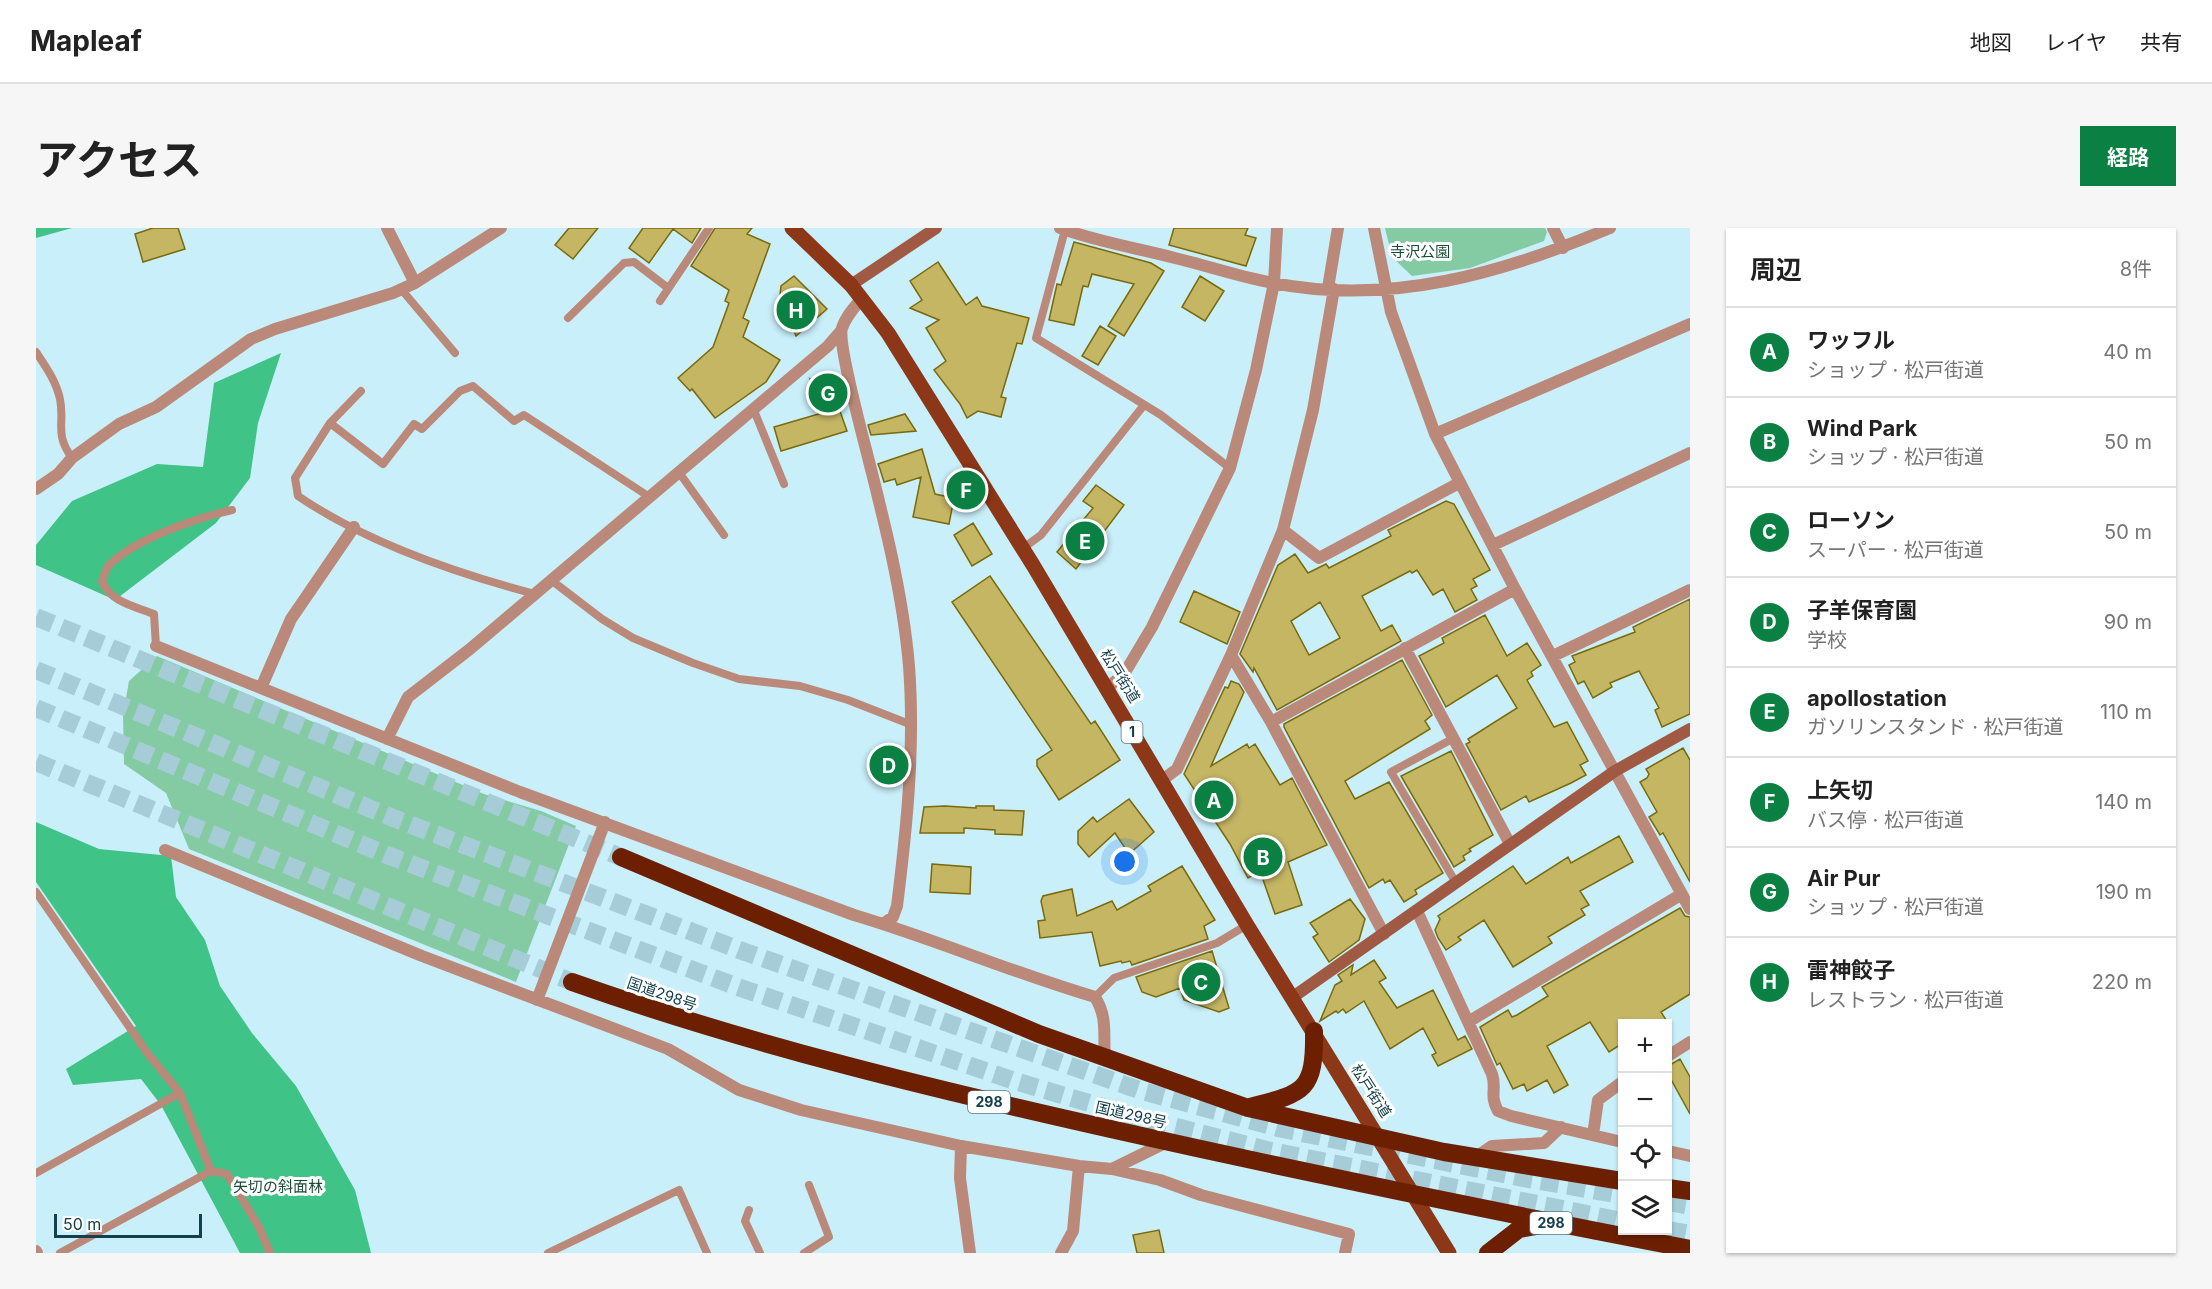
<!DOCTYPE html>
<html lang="ja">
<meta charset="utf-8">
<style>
:root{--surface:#fff;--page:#f6f6f6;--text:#222;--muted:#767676;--line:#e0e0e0;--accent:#0b8043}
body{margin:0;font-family:Inter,"Noto Sans JP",sans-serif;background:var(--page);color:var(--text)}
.controls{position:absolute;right:18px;bottom:18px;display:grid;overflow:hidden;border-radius:0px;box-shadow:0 2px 4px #0004}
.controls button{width:54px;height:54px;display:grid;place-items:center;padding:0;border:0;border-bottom:2px solid var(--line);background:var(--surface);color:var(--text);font:30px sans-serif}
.scale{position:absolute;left:18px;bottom:15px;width:148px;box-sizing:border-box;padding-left:6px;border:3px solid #13404c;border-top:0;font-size:16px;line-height:21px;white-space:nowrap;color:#13404c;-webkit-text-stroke:4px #fff;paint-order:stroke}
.you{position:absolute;left:1089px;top:634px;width:21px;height:21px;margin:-15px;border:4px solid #fff;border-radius:50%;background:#1a73e8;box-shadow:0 0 0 9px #1a73e833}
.badge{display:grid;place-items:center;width:39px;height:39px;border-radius:50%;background:var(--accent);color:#fff;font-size:20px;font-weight:700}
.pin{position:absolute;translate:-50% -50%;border:3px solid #fff;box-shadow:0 2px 6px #0006}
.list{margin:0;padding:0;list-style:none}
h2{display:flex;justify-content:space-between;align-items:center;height:78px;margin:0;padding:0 24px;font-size:26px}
h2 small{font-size:20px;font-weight:400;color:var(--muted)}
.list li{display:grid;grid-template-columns:39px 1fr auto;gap:18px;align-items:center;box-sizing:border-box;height:90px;padding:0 24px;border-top:2px solid var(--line)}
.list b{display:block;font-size:22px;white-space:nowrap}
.list p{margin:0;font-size:20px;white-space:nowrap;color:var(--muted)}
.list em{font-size:20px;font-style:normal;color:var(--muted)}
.icon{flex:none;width:33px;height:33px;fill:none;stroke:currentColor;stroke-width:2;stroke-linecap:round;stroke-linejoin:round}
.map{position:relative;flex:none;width:1654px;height:1025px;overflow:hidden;border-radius:0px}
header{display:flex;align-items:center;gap:36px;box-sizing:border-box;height:84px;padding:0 30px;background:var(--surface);border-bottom:2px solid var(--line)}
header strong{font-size:28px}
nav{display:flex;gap:33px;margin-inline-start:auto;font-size:21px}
.intro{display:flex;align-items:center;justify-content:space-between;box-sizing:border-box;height:144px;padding:0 36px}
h1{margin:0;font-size:42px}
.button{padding:15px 27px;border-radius:0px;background:var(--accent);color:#fff;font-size:21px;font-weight:700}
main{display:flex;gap:36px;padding:0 36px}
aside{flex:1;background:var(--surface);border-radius:0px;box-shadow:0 2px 4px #0004}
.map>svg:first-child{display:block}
</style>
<header>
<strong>Mapleaf</strong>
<nav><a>地図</a><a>レイヤ</a><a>共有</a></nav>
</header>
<div class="intro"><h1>アクセス</h1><a class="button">経路</a></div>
<main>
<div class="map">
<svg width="1654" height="1025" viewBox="0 0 1654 1025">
<rect width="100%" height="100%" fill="#c9effa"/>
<path fill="#84cba4" d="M 1349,0 L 1509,0 L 1511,4 L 1508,13 L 1434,40 L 1376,48 L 1356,29 Z
M 121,428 L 448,566 L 505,583 L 540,598 L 480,754 L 153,621 L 130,565 L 88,536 L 87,487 L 93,453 Z"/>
<path fill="#40c386" d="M 0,0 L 36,0 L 0,10 Z
M 245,125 L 222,195 L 214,250 L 180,295 L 79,372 L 0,337 L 0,317 L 36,273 L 121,236 L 167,239 L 178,155 Z
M 0,594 L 63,621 L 135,628 L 140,669 L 169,712 L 184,758 L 216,805 L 260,858 L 319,962 L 335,1025 L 204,1025 L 125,877 L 105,851 L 37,857 L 30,841 L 100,798 L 0,654 Z"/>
<path fill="#c5b664" stroke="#796a0d" stroke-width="1.5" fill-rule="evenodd" d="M 117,0 L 142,0 L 149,21 L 107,34 L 99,6 Z
M 533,0 L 562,0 L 537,31 L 519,17 Z
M 607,0 L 665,0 L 656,15 L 637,1 L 613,35 L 593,20 Z
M 679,0 L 716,0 L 711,6 L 734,16 L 707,90 L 713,93 L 707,109 L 744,132 L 730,154 L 679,190 L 656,161 L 654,163 L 642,150 L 677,119 L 693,75 L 689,73 L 693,62 L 655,38 Z
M 1138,0 L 1212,0 L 1209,7 L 1220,10 L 1210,38 L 1133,17 Z
M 1038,14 L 1115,35 L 1128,43 L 1088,108 L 1072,98 L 1098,56 L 1056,46 L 1052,59 L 1047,58 L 1038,97 L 1013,92 L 1021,56 L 1025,57 Z
M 902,34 L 930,77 L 941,69 L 946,78 L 993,90 L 986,116 L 981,115 L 965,169 L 970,170 L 965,189 L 942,183 L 931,190 L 924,176 L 898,142 L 910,133 L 890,100 L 903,92 L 874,80 L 886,72 L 874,53 Z
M 758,48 L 791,81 L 760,108 L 757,100 L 742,86 L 745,58 Z
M 1164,48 L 1188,63 L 1169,93 L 1146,79 Z
M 1064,98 L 1080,108 L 1062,137 L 1046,128 Z
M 774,151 L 798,166 L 811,203 L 745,223 L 738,199 L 786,185 Z
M 869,186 L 880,203 L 835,207 L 832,197 Z
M 886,221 L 899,266 L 918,270 L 913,296 L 877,289 L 885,249 L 861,257 L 859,251 L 848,254 L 844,241 L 842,236 Z
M 1060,257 L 1088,277 L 1040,341 L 1021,324 L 1057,280 L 1047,273 Z
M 1410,273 L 1418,276 L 1454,342 L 1437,351 L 1441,358 L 1435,361 L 1441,372 L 1419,384 L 1407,361 L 1397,367 L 1381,342 L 1376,345 L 1374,343 L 1326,368 L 1345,403 L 1356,397 L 1365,413 L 1241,482 L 1218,440 L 1217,444 L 1204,426 L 1242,337 L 1259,326 L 1272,345 L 1290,336 L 1293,340 L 1355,308 L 1352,302 ZM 1284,374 L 1304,410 L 1273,427 L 1255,393 Z
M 937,295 L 956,326 L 936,338 L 918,307 Z
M 954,348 L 1055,496 L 1059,493 L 1084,532 L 1023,572 L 1001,538 L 1001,532 L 1016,522 L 916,374 Z
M 1158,363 L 1204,384 L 1191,416 L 1144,394 Z
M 1654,371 L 1654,486 L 1626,499 L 1619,482 L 1623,480 L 1603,443 L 1574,455 L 1576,459 L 1557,470 L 1548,453 L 1542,456 L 1533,437 L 1539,434 L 1536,428 L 1599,404 L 1597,399 Z
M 1449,387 L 1471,428 L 1491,415 L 1505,437 L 1495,444 L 1497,448 L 1491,452 L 1518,499 L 1531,494 L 1552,533 L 1544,537 L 1550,547 L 1535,555 L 1493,574 L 1490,568 L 1465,582 L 1430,516 L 1434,514 L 1432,511 L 1481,480 L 1461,447 L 1410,479 L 1383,428 L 1408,415 L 1406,410 Z
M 1366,432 L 1396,487 L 1389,493 L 1394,501 L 1309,553 L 1319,571 L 1353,554 L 1407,645 L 1379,662 L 1381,666 L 1368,674 L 1354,652 L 1349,655 L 1347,651 L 1333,660 L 1248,499 L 1248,496 Z
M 1195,453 L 1203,456 L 1208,464 L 1175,538 L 1211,516 L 1213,520 L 1219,516 L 1244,557 L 1256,550 L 1291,617 L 1252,634 L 1266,677 L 1239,686 L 1224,643 L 1212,650 L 1194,616 L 1148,546 L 1189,459 L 1192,460 Z
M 1647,520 L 1654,532 L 1654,654 L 1627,605 L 1624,607 L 1613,589 L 1621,584 L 1604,554 L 1611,550 L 1613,546 L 1610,541 Z
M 1415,523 L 1457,607 L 1433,621 L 1435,623 L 1427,628 L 1429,632 L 1418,639 L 1365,548 Z
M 1093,571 L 1118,604 L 1093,626 L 1079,605 L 1053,629 L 1042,616 L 1042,603 L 1057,589 L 1061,594 Z
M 909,578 L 940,580 L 940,578 L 958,578 L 958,582 L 988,583 L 986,607 L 959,606 L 959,602 L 928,600 L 928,605 L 884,605 L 888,579 Z
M 1583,608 L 1597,634 L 1544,663 L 1553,677 L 1545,681 L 1549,687 L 1512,709 L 1516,715 L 1477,739 L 1448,692 L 1422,709 L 1425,712 L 1410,722 L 1402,710 L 1399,702 L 1404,691 L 1402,688 L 1477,638 L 1490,656 L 1532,629 L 1535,635 Z
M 896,636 L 935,639 L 934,666 L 894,664 Z
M 1146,638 L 1179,692 L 1168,698 L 1172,711 L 1096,737 L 1094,733 L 1086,735 L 1085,733 L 1064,738 L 1056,704 L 1004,710 L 1002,693 L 1009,692 L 1005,673 L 1007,668 L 1036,661 L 1041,688 L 1076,673 L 1081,682 L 1115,663 L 1112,658 Z
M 1314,671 L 1329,691 L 1323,712 L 1293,734 L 1277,709 L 1282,706 L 1274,695 Z
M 1644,680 L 1649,688 L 1654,689 L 1654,766 L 1625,784 L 1632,795 L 1587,795 L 1587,815 L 1573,824 L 1554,794 L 1511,818 L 1532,857 L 1518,865 L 1511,852 L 1491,863 L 1488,856 L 1477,861 L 1464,835 L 1461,837 L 1444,799 L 1472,782 L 1476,789 L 1481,787 L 1512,768 L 1506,759 Z
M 1176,723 L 1193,780 L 1183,784 L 1148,772 L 1144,760 L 1120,769 L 1106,764 L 1100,749 Z
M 1338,732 L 1350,750 L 1343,754 L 1361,780 L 1397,762 L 1422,812 L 1429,808 L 1436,821 L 1402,838 L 1396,827 L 1400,825 L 1387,800 L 1354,821 L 1328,773 L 1310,785 L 1307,781 L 1302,785 L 1300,783 L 1284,793 L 1299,757 L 1306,753 L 1302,747 L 1317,737 L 1315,747 Z
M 1644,831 L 1654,849 L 1654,886 L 1632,846 L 1632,838 Z
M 1123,1002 L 1128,1025 L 1101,1025 L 1097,1007 Z"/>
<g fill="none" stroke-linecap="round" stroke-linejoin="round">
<path stroke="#a5ccd7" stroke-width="18" stroke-dasharray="18 9" stroke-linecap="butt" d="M 0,389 L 585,629
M 0,442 L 357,590 L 709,724 L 1103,862 L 1242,900 L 1492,951 L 1586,967
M 0,480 L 351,627 L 702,759 L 979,853 L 1093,887 L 1235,923 L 1586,993
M 0,534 L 536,754
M 1632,974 L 1654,978
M 1632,1002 L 1654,1006"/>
<path stroke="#ba8979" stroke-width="8" d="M 1029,2 L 1000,110 L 1125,187 L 1194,240
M 365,61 L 419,125
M 624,73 L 673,0
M 532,90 L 588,35 L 598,34 L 632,60
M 0,124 C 10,139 20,153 24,171 C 29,196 18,205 36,230
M 717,180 L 748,256
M 294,195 L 325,163
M 642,243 L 688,307
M 986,321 L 1005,307 L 1108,177
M 515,352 L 566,391 L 597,410 L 657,435 L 703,451 L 764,458 L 812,472 L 876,497
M 499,366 C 419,345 331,315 262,268 L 259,250 L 294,195 L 347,236 L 378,196 L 386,201 L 424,163 L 437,158 L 478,193 L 488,187 L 612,268
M 120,418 L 118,386 C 98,378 74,374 66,353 C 68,348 70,340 74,336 C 102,310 160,290 196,282
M 1418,510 L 1355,544 L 1420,655
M 0,664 L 112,826 L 144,865 L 175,943 L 191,946 L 223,999 L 234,1025
M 1059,769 L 1078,750 L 1181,715 L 1211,697
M 0,945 L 144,865
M 713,982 L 709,993 L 724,1025
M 24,1025 L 175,943
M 512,1025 L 643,962 L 671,1025
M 768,1025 L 793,1009 L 773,957"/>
<path stroke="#ba8979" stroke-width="12" d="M 351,0 L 379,55
M 1024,0 C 1061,14 1102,20 1139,30 C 1172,38 1204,49 1237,55 C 1354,78 1467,45 1574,0
M 1338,0 L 1355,84 L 1399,206 L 1479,361 L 1654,681
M 1517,0 L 1527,20
M 1292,60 L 1302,0
M 826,70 C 818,80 810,88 806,100 C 802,113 820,181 824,198 C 844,277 866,357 873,438 C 879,518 871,598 861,678 L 857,689 L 847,696
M 1399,206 L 1654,96
M 0,261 L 22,246 L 36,230 L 83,196 L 120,179 L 215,111 L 239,101 L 357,65 L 379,55 L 465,0
M 1247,302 L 1283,330 L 1423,255
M 1457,317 L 1654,225
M 120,418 L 484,564 L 818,687 C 899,711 977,745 1059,769 C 1072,790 1067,806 1069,830
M 1369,420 L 1474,616
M 1195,427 L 1235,494 L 1348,706
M 1517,428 L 1654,362
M 225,460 L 255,391 L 318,299
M 1070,461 L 1088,446 L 1116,399 L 1194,240 L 1220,142 L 1238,55 L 1241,0
M 1235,494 L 1479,361
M 351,511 L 372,469 L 434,421 L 792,118 L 805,103
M 1125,553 L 1141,541 L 1195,427 L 1247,302 L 1277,182 L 1298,61
M 129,622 L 386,728 L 632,821 L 703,862 L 765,882 L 925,918 L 1043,938 L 1076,941 L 1124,952 L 1165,967 L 1313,1006 L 1309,1025
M 1381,683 L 1456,846 C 1461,861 1453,867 1462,883 L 1475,888 L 1586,914
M 501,772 L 569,594
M 1432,794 L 1646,666
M 1632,828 L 1654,814
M 1557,907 L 1562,872 L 1586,854
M 925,918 L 924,950 L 934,1025
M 1632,923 L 1654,928
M 1440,929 L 1456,918 L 1508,915 L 1525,899
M 1076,941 L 1131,914
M 0,1023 L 1,1025
M 1025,1025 L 1037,1003 L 1043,938"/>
<path stroke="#a05a43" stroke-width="12" d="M 815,57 L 900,0
M 1257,769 L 1579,543 L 1654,501"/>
<path stroke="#8b3718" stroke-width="15" d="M 756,0 L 815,57 L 852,105 L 997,337 L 1211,697 L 1413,1025"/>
<path stroke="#6d2001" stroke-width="18" d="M 585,629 L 1003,806 L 1212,880 L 1408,924 L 1586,953
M 536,754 C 717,818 901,862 1088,904 C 1276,946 1465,985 1654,1021
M 1214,879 C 1268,865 1279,864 1278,803
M 1632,960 L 1654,963
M 1452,1025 L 1483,1001 L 1506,997"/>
</g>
<g text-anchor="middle" stroke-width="6" stroke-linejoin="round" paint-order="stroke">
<g fill="#fff" stroke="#5a7982" stroke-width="1.5">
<rect x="1085.5" y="493" width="21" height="22" rx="4.5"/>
<rect x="932" y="863" width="42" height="22" rx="4.5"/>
<rect x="1494" y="984" width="42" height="22" rx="4.5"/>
</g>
<g font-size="14" font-weight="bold" fill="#13404c">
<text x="1096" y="509">1</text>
<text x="953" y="879">298</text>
<text x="1515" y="1000">298</text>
</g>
<g font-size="15" fill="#184c33" stroke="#fff">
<text x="1384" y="29">寺沢公園</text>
<text x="242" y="964">矢切の斜面林</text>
</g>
<g font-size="15" fill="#13404c" stroke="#fff">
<text transform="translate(1084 448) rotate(58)" y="5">松戸街道</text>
<text transform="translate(626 766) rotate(19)" y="5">国道298号</text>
<text transform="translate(1335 863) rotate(57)" y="5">松戸街道</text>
<text transform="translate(1095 887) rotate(13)" y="5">国道298号</text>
</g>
</g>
</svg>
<div class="controls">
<button>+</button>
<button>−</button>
<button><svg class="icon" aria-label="locate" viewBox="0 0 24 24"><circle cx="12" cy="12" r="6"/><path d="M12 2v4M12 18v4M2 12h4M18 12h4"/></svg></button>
<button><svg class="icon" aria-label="layers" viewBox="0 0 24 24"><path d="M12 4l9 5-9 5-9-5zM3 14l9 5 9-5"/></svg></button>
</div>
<div class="scale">50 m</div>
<div class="you"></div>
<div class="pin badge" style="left:1178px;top:572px">A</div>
<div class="pin badge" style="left:1227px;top:629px">B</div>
<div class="pin badge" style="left:1165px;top:754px">C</div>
<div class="pin badge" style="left:853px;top:537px">D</div>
<div class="pin badge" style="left:1049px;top:313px">E</div>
<div class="pin badge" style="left:930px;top:262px">F</div>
<div class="pin badge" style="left:792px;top:165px">G</div>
<div class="pin badge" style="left:760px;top:82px">H</div>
</div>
<aside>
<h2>周辺<small>8件</small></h2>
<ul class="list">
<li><span class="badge">A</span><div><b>ワッフル</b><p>ショップ · 松戸街道</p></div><em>40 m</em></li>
<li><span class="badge">B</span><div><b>Wind Park</b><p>ショップ · 松戸街道</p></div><em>50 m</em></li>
<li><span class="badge">C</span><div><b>ローソン</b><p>スーパー · 松戸街道</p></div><em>50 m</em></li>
<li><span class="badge">D</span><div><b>子羊保育園</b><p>学校</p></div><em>90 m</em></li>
<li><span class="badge">E</span><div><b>apollostation</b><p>ガソリンスタンド · 松戸街道</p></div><em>110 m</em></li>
<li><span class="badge">F</span><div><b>上矢切</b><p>バス停 · 松戸街道</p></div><em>140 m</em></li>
<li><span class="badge">G</span><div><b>Air Pur</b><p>ショップ · 松戸街道</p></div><em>190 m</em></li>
<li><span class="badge">H</span><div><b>雷神餃子</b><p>レストラン · 松戸街道</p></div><em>220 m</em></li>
</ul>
</aside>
</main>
